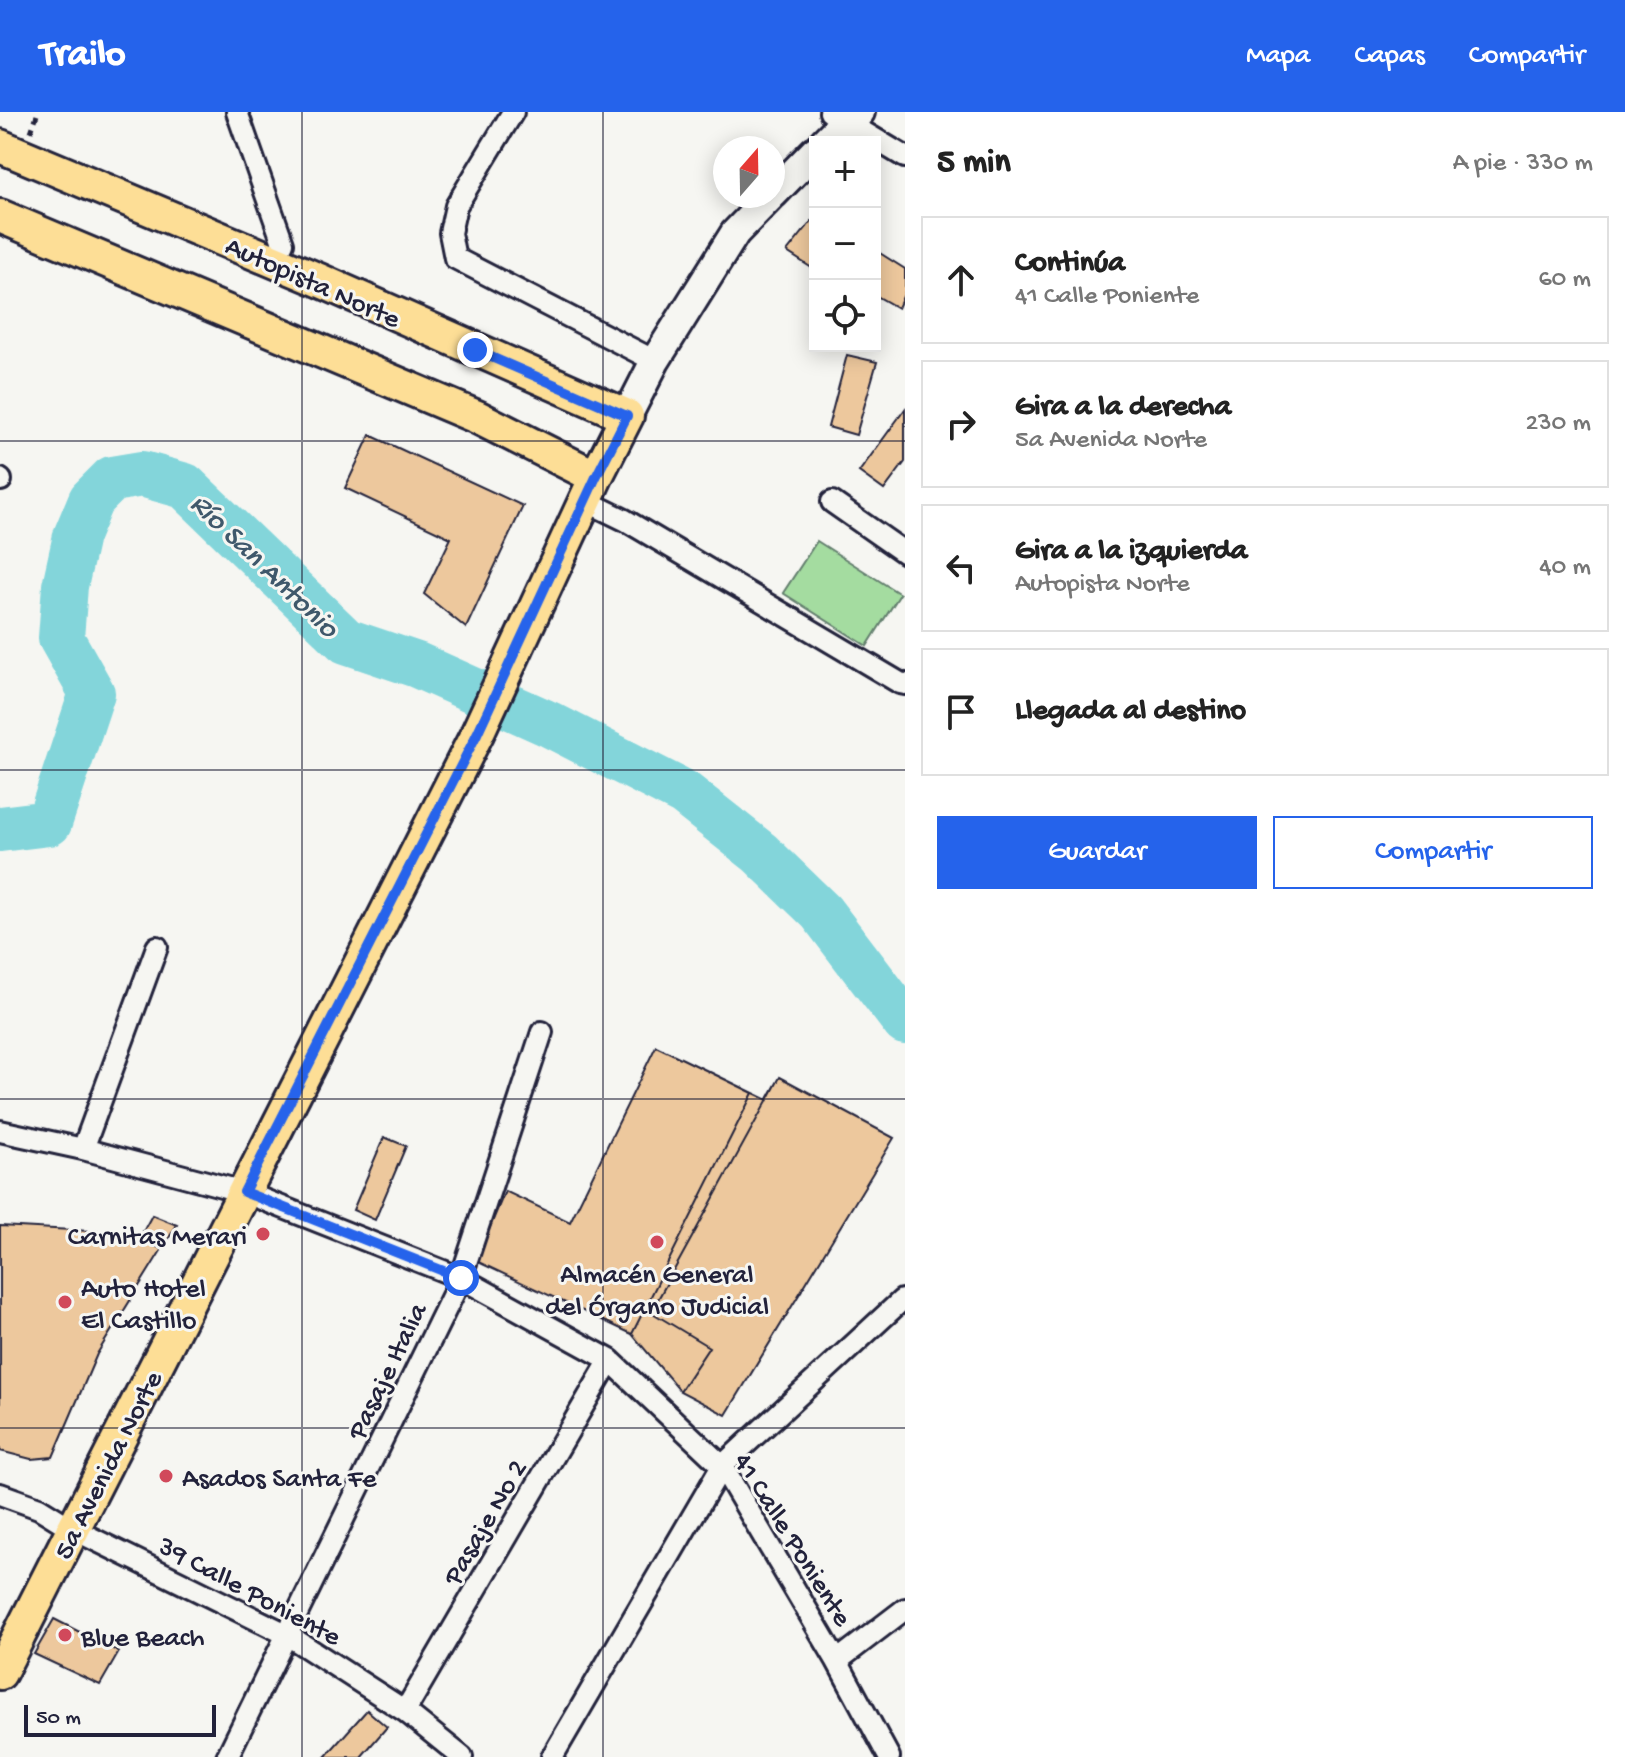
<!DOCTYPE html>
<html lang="es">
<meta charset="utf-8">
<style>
:root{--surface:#fff;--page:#f2f2f2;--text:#222;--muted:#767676;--line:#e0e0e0;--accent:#2563eb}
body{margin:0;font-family:"Gochi Hand",sans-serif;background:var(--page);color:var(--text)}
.controls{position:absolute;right:24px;top:24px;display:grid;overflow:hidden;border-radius:0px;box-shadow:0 4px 20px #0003}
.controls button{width:72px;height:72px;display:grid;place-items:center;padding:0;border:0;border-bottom:2px solid var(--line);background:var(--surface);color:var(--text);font:40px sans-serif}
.compass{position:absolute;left:713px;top:24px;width:72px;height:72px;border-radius:50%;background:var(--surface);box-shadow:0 4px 20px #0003;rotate:20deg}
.scale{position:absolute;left:24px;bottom:20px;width:192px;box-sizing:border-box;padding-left:8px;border:4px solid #22223b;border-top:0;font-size:22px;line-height:28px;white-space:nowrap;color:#22223b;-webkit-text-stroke:6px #f6f6f2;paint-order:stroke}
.stop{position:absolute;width:24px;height:24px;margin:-18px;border:6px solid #2563eb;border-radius:50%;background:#fff}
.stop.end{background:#2563eb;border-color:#fff;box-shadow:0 2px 8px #0008}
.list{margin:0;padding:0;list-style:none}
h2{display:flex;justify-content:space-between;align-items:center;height:104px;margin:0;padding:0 32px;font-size:34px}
h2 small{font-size:26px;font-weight:400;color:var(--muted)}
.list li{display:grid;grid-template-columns:52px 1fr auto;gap:24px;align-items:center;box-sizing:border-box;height:128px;margin:0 16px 16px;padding:0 16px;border:2px solid var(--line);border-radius:0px}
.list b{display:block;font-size:30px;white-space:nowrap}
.list p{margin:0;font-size:26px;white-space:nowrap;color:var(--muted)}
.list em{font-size:26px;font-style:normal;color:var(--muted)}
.actions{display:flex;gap:16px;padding:24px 32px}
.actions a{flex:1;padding:18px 0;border:2px solid var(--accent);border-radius:0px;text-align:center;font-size:28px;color:var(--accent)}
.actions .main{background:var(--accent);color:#fff}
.icon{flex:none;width:44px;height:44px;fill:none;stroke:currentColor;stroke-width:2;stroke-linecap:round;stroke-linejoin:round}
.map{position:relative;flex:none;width:905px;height:1645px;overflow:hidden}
header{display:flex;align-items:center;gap:48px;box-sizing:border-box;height:112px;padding:0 40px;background:var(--accent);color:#fff}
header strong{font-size:38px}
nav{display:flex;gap:44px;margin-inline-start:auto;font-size:28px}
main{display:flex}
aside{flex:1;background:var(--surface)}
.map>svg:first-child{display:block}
</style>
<header>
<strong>Trailo</strong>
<nav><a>Mapa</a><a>Capas</a><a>Compartir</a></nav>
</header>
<main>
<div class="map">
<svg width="905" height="1645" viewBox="0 0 905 1645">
<rect width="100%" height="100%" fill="#f6f6f2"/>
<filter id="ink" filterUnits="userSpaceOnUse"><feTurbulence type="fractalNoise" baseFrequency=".0125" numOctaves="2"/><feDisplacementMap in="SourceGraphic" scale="16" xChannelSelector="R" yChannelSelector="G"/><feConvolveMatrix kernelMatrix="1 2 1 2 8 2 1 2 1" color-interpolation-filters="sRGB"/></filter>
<g filter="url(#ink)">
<path fill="#a4dca0" stroke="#637f6e" stroke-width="2" d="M 817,429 L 900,482 L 867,534 L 783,481 Z"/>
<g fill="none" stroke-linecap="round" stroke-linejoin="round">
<path stroke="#83d5da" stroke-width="46" d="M 0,717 L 49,711 L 92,581 L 61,526 L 65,474 L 76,424 L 91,388 L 112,367 L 142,362 L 185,374 L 346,529 L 417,553 L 549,612 L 684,681 L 760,741 L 821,800 L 905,910"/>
</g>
<path fill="#edc89d" stroke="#22223b" stroke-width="2" d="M 815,105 L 815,158 L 787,140 Z
M 875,138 L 905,157 L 905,180 L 898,196 L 875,183 Z
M 847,243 L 877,250 L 856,323 L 828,315 Z
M 905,297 L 905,350 L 884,378 L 859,360 Z
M 370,323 L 523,394 L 466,516 L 424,482 L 451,426 L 345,376 Z
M 656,934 L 753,981 L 632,1222 L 476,1149 L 505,1079 L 570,1110 Z
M 656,934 L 768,988 L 780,965 L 894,1026 L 726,1303 L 680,1279 L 632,1222 L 476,1149 L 505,1079 L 570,1110 Z
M 780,965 L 894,1026 L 726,1303 L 680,1279 L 709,1235 L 651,1200 Z
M 384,1025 L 406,1034 L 375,1108 L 353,1098 Z
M 152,1103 L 177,1113 L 162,1137 L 139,1127 Z
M 0,1114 L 126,1121 L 162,1137 L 97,1242 L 53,1345 L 31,1347 L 0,1339 Z
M 54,1507 L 119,1540 L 100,1573 L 34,1542 Z
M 367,1598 L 387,1615 L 361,1645 L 325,1645 Z"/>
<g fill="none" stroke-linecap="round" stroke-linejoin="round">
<defs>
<path id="street" d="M 237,0 L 283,131 L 274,149
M 513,0 L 456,94 L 450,121 L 455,146 L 655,249
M 830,0 L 905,45
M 0,367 L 1,368
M 586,389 L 625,408 L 900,571 L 905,572
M 832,390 L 905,441
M 0,1019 L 83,1037 L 244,1080 L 461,1166 L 610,1248 L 722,1354 L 837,1549 L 889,1645
M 83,1037 L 157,835
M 0,1382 L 39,1396 L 73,1417 L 286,1522 L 405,1599 L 462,1645
M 837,1549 L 905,1497
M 405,1599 L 610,1248
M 227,1645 L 461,1166 L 542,920
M 552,1645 L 722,1354 L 902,1188"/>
<path id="secondary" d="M 824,30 L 846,8 L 860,0
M 773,82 L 815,39
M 627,304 L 655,249 L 735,121 L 771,84"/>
<path id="primary" d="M 0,34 L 319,168 L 627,304 L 596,365 L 477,622 L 0,1561
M 0,104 L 477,305 L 596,365"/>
</defs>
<use href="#street" stroke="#22223b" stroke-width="26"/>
<use href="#secondary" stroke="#22223b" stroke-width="34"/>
<use href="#primary" stroke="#22223b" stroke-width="38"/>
<path stroke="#22223b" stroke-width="5" stroke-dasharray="6 6" stroke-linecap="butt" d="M 31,20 L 38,0"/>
<use href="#street" stroke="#f6f6f2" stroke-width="20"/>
<use href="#secondary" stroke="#f6f6f2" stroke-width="28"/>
<use href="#primary" stroke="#fdde96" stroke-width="32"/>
</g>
</g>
<g fill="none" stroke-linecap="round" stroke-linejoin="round" filter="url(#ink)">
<path stroke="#2563eb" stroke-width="10" d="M 461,1166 L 244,1080 L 477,622 L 596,365 L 627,304 L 475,238"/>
</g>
<path fill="none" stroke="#22223b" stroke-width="2" stroke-opacity="0.55" d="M 302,0 L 302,1645M 603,0 L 603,1645M 0,329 L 905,329M 0,658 L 905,658M 0,987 L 905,987M 0,1316 L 905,1316"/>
<g fill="#d1495b" stroke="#f6f6f2" stroke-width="3">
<circle cx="263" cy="1122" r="8"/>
<circle cx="657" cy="1130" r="8"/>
<circle cx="65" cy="1190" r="8"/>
<circle cx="166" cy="1364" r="8"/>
<circle cx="65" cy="1523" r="8"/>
</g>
<g text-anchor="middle" stroke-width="6" stroke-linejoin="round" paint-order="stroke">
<g font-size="28" fill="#22223b" stroke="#f6f6f2">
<text transform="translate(314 168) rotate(24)" y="10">Autopista Norte</text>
<text transform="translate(385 1258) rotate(-64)" y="10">Pasaje Italia</text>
<text transform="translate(106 1352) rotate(-63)" y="10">5a Avenida Norte</text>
<text transform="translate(483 1409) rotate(-60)" y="10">Pasaje No 2</text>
<text transform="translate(795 1426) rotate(58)" y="10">41 Calle Poniente</text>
<text transform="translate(251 1477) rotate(28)" y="10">39 Calle Poniente</text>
</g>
<g font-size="28" fill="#22223b" stroke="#f6f6f2" text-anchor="start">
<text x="247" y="1132" text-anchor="end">Carnitas Merari</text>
<text x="657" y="1170" text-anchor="middle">Almacén General<tspan x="657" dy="32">del Órgano Judicial</tspan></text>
<text x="81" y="1184">Auto Hotel<tspan x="81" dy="32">El Castillo</tspan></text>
<text x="182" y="1374">Asados Santa Fe</text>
<text x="81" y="1533">Blue Beach</text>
</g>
<g font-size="30" font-style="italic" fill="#3f586b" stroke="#f6f6f2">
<text transform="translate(266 452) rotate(44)" y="10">Río San Antonio</text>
</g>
</g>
</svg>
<div class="controls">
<button>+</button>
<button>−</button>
<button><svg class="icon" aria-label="locate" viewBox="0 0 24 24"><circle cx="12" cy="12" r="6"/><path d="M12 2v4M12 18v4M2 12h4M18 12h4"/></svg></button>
</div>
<svg class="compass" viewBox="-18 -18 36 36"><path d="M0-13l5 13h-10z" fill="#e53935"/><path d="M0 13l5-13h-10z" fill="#767676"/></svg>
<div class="scale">50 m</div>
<div class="stop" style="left:461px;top:1166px"></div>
<div class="stop end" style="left:475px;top:238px"></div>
</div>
<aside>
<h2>5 min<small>A pie · 330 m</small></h2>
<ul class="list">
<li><svg class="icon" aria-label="ahead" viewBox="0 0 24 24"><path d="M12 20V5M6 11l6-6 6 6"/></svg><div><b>Continúa</b><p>41 Calle Poniente</p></div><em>60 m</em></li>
<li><svg class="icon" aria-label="right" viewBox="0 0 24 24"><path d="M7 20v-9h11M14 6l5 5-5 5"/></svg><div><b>Gira a la derecha</b><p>5a Avenida Norte</p></div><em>230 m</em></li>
<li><svg class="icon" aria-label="left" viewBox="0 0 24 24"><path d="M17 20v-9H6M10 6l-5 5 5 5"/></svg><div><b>Gira a la izquierda</b><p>Autopista Norte</p></div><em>40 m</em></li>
<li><svg class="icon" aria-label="arrive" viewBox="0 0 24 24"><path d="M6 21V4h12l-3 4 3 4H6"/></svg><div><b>Llegada al destino</b></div></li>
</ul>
<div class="actions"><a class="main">Guardar</a><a>Compartir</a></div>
</aside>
</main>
